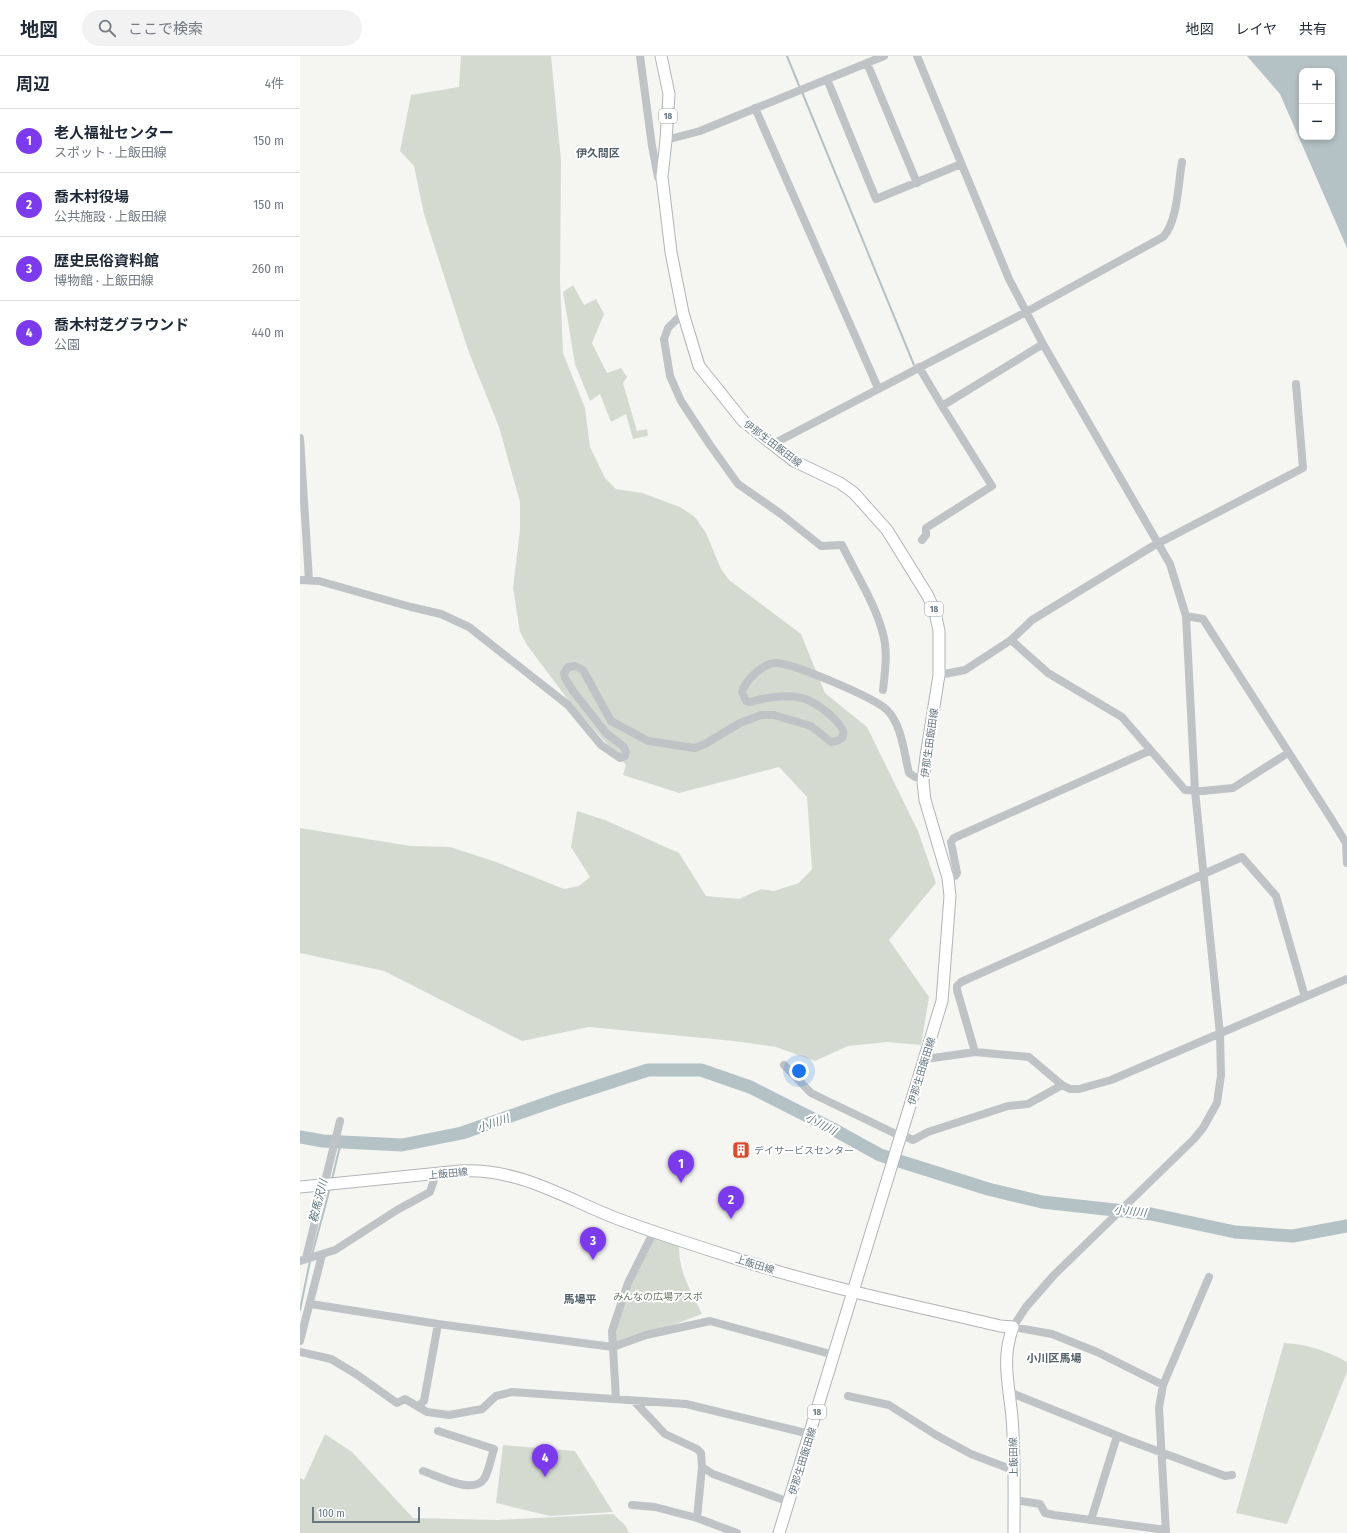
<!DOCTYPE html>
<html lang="ja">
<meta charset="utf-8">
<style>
:root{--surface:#fff;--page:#f2f2f3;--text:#1f2937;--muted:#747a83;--line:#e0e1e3;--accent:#7c3aed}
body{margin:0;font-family:"Fira Sans Condensed","Noto Sans JP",sans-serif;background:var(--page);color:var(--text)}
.controls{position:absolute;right:12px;top:12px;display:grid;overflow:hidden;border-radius:8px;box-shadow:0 2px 6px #0003}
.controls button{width:36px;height:36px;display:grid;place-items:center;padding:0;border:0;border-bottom:1px solid var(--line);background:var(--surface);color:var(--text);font:20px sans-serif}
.scale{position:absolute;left:12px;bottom:10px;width:108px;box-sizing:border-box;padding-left:4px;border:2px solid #667782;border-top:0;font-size:11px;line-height:14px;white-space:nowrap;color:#667782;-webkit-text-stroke:3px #fff;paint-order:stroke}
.you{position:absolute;left:499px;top:1015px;width:14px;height:14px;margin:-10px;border:3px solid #fff;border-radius:50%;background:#1a73e8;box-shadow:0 0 0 6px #1a73e833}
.badge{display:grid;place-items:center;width:26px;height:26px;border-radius:50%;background:var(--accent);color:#fff;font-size:13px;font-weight:700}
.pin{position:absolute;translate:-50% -33px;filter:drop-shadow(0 1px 2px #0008)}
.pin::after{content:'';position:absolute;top:21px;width:14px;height:12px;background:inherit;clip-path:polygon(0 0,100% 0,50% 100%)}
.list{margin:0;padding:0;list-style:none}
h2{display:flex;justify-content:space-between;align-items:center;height:52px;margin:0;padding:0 16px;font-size:17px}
h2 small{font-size:13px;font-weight:400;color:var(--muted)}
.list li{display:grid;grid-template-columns:26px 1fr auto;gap:12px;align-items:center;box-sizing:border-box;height:64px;padding:0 16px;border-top:1px solid var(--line)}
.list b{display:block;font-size:15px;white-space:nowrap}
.list p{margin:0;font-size:13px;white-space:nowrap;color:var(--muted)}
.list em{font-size:13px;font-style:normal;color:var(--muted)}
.icon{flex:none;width:22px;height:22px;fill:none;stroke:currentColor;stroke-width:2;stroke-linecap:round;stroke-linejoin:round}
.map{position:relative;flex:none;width:1047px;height:1477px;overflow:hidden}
header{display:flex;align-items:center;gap:24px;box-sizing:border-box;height:56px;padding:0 20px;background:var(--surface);border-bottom:1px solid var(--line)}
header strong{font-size:19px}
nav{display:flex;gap:22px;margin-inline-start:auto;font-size:14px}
.search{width:280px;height:36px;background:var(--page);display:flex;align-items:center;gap:10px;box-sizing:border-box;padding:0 14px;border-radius:22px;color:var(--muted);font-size:15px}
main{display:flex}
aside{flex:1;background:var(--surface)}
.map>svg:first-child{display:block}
</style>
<header>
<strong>地図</strong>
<div class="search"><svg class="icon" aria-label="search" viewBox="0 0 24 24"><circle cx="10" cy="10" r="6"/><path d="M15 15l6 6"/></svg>ここで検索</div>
<nav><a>地図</a><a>レイヤ</a><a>共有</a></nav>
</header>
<main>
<aside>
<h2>周辺<small>4件</small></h2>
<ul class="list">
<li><span class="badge">1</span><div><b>老人福祉センター</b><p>スポット · 上飯田線</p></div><em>150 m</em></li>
<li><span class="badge">2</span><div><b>喬木村役場</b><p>公共施設 · 上飯田線</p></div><em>150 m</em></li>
<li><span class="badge">3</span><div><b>歴史民俗資料館</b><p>博物館 · 上飯田線</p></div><em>260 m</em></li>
<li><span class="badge">4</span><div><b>喬木村芝グラウンド</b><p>公園</p></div><em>440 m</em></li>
</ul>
</aside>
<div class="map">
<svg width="1047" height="1477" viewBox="0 0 1047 1477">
<rect width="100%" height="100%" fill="#f5f5f2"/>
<path fill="#d5dad1" d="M 161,0 L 251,0 L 261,104 L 260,225 L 263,297 L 285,352 L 290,391 L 305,422 L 316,433 L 342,437 L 380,451 L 395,461 L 406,477 L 421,513 L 429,524 L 501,578 L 525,637 L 567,671 L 618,775 L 636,827 L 589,884 L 629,941 L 621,989 L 587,986 L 548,990 L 515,1005 L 476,991 L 434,985 L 289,971 L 222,985 L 84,915 L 0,897 L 0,772 L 110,790 L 150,791 L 196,806 L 264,833 L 279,830 L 290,821 L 271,791 L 277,755 L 305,764 L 379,797 L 406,840 L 439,843 L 461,833 L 474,835 L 499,827 L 512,813 L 507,741 L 479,711 L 379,737 L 323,719 L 326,709 L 272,649 L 227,589 L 220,576 L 213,532 L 220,474 L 220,446 L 199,371 L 168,294 L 124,158 L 114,110 L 100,95 L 111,39 L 159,31 Z
M 273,229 L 284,249 L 296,243 L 304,258 L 292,287 L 307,317 L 321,312 L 327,321 L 323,327 L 337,375 L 347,373 L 348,380 L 333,383 L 326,358 L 311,366 L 300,338 L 290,345 L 275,308 L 263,236 Z
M 354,1175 L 379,1187 C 378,1215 390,1233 402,1258 L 346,1279 L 314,1289 L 317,1258 Z
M 984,1287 C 1006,1288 1028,1295 1047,1306 L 1047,1316 L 987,1468 L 936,1457 Z
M 25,1378 L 52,1396 L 113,1462 L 198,1464 L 313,1458 L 325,1469 L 329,1477 L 0,1477 L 0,1422 L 4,1424 Z
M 203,1389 L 275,1395 L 313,1456 L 250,1460 L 196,1447 Z"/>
<path fill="#b4c1c5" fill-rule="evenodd" d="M 947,0 L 1047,0 L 1047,192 L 980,38 ZM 1002,15 L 1032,15 L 1032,81 L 1002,81 Z"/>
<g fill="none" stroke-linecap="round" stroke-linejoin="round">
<path stroke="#b4c1c5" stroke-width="2" d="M 487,0 L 500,32
M 502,36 L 614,309
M 32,1123 L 41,1086
M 12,1199 L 30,1132
M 0,1254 L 10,1205"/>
<path stroke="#b4c1c5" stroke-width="13" d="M 0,1081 L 23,1085 L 102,1089 L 162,1077 L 259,1043 L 348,1014 L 401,1014 L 450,1031 L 531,1072 L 580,1099 L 688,1133 L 742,1146 L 851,1158 L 935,1176 L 993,1180 L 1047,1170"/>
<defs>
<path id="major" d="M 361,0 L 369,38 L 366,84 L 362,121 L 371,196 L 383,257 L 399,310 L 443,365 L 467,384 L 494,405 L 540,427 L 554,437 L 587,474 L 628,540 L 635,556 L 639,575 L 639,619 L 626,700 L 623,726 L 625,744 L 648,822 L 650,840 L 642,945 L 479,1477
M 0,1131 L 160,1115 C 220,1112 264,1142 318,1163 C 361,1179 406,1193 450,1207 C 532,1233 616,1250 700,1270 L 713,1271 C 701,1302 709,1330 712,1361 C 715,1399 714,1439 714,1477"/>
</defs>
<use href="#major" stroke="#b0b5b9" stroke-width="13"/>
<path stroke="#bfc3c6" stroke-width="8" d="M 340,0 L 352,90 L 358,121 L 360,125
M 617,0 L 709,223 L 743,288 L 870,508 L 886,560 L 895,735 L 920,978 L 921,1019 L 917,1047 L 903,1072 L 894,1083 L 754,1219 L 726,1251 L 713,1271 L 752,1278 L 797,1296 L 863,1329
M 567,7 L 617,127
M 527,23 L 576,143 L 661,108
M 455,52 L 578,332
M 366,84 L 400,75 L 584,0
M 383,257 L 368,272 L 364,283 L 370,320 L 381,345 L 410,389 L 438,428 L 481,458 L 521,490 L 542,489 C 556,518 575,547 583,578 C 588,596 585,616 583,634
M 619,311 L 642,350 L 743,288
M 0,382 L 9,524
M 473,388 L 726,256 L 863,181 C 878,165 878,128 882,106
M 622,484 L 626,479 L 626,472 L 692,430 L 642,350
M 0,524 L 19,525 L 111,551 L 141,558 L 169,571 L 268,649 L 301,689 L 320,702 L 325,700 L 326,696 L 324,691 L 306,677 L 273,635 L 265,622 L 264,617 L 268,611 L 275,610 L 283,614 L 311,665 L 348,685 L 395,692 L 405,688 L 440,667 L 461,659 L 474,659 L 511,670 L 531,686 C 565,682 520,649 508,644 C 490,637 468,641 450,646 L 446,645 L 442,636 C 445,625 462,608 475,607 C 491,606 575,642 587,654 C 602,669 604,697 609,717 L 615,721
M 886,560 L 903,563 L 1032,764 L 1046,787 L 1047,807
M 711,584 L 748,617 L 822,661 L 885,734 L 902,735 L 933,732 L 988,697
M 639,619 L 665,614 L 711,584 L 732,564 L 853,490 L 1003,412 L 996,328
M 648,822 L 655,820 L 657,817 L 651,786 L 654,782 L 849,695
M 675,996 L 657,934 L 657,930 L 661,926 L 942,801 L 976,840 L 1005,941
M 626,1003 L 675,996 L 729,1001 L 762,1029 L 770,1033 L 779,1033 L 811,1024 L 1047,923
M 484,1009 L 511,1037 L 596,1078
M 602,1079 L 613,1084 L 628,1076 L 708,1050 L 728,1048 L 762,1029
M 6,1202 L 40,1065
M 0,1205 L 35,1194 L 97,1154 L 130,1136 L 136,1118
M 11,1248 L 138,1268 L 313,1291 L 346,1279 L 410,1265 L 534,1299
M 0,1285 L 22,1199
M 0,1296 L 31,1303 L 56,1318 L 97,1347 L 105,1343 L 127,1356 L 149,1359 L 182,1353 L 196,1340 L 212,1336 L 386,1348 L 510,1378
M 709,1336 L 828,1384 L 925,1420 L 932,1419
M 548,1340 L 589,1349 L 636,1379 L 671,1398 L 713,1414
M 316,1343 L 312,1275 L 328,1227 L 354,1175
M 334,1345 L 365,1378 L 397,1393 L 401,1397 L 402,1411 L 397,1462
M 118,1350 L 124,1345 L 138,1268
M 402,1411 L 413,1418 L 489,1446
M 123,1415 C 138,1420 173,1439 184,1423 C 189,1415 191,1402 194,1393 L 138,1375
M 714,1444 L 740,1448 L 745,1457 L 754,1459 L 866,1474
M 332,1449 L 355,1451 L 397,1462 L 437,1477
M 791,1464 L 817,1380
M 866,1477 L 859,1352 L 863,1329 L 909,1221"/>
<use href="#major" stroke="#fff" stroke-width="11"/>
</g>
<defs>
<symbol id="building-square" viewBox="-11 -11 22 22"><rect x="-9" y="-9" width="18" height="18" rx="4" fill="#da482d" stroke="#fff"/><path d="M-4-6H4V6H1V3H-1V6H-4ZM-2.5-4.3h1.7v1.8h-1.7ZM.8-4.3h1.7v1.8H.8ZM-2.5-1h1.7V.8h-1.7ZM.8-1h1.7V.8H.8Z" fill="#fff"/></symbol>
</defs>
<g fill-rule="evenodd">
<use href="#building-square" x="431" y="1084" width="20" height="20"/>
</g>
<g text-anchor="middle" stroke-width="4" stroke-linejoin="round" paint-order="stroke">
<g fill="#fff" stroke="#94a0a8" stroke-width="1">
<rect x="359" y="53" width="18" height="14" rx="3"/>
<rect x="625" y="546" width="18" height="14" rx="3"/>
<rect x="508" y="1349" width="18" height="14" rx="3"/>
</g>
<g font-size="9" font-weight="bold" fill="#667782">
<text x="368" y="63">18</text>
<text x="634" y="556">18</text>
<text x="517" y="1359">18</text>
</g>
<g font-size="10" fill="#667782" stroke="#fff">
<text transform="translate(473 387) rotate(37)" y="4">伊那生田飯田線</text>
<text transform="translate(629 687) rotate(-82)" y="4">伊那生田飯田線</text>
<text transform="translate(621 1015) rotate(-73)" y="4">伊那生田飯田線</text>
<text transform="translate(148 1117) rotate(-6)" y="4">上飯田線</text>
<text transform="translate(455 1208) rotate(17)" y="4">上飯田線</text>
<text transform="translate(713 1401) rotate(-91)" y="4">上飯田線</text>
<text transform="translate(502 1405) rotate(-73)" y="4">伊那生田飯田線</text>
</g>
<g font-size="10" fill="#667782" stroke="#fff" text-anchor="start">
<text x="454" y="1098">デイサービスセンター</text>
</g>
<g font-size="10" fill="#6a7964" stroke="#fff">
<text x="358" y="1244">みんなの広場アスボ</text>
</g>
<g font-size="11" font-weight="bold" fill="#536067" stroke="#fff">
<text x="298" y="101">伊久間区</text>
<text x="280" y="1247">馬場平</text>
<text x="754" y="1306">小川区馬場</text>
</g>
<g font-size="11" font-style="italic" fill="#62797f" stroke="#fff">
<text transform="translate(193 1067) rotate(-19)" y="4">小川川</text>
<text transform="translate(521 1068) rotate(28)" y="4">小川川</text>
<text transform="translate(18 1145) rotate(-76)" y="4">鞍馬沢川</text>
<text transform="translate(830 1155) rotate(6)" y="4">小川川</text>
</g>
</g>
</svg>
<div class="controls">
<button>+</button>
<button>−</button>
</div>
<div class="scale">100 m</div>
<div class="you"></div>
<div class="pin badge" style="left:381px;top:1127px">1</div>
<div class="pin badge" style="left:431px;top:1163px">2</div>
<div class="pin badge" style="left:293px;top:1204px">3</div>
<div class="pin badge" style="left:245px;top:1421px">4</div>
</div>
</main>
